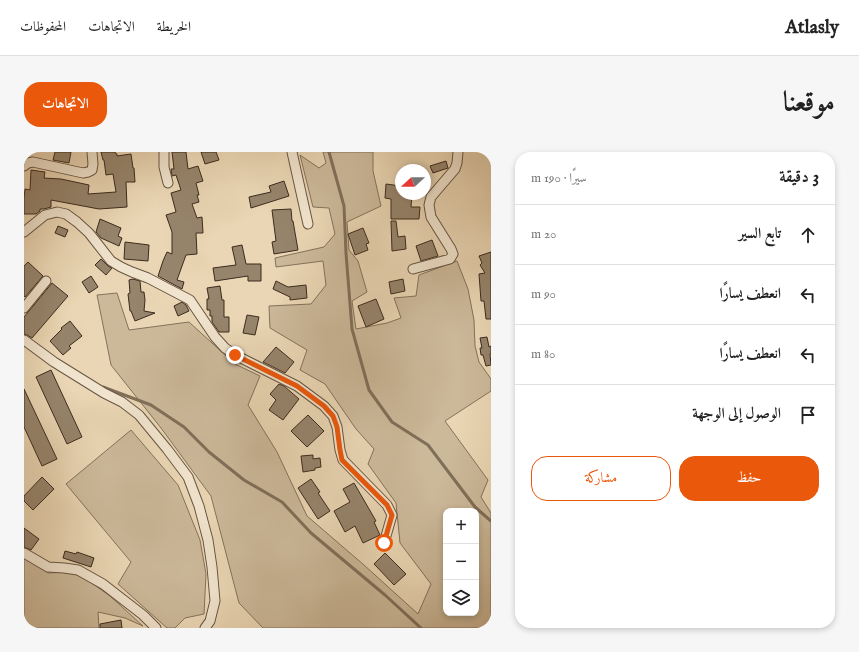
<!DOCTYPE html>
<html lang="ar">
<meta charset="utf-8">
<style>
:root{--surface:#fff;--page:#f6f6f6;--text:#222;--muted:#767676;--line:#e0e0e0;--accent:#ea580c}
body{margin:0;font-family:"IM FELL English",Amiri,serif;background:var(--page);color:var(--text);direction:rtl}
.controls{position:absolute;right:12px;bottom:12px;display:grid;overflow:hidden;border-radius:8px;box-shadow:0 2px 6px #0003}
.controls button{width:36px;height:36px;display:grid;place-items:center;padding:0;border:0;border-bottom:1px solid var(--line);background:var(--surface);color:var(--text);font:20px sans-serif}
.compass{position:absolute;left:371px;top:12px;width:36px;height:36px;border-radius:50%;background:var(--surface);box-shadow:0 2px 6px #0003;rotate:249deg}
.stop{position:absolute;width:12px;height:12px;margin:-9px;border:3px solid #ea580c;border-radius:50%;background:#fff}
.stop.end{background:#ea580c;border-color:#fff;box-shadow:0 1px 4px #0008}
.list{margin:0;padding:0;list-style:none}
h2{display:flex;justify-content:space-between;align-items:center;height:52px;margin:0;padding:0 16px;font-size:17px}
h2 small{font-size:13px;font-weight:400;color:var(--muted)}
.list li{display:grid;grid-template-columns:26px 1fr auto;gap:12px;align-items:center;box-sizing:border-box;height:60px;padding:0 16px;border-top:1px solid var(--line)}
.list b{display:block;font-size:15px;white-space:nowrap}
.list em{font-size:13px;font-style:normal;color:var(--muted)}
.actions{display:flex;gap:8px;padding:12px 16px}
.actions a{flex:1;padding:9px 0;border:1px solid var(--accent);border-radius:16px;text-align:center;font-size:14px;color:var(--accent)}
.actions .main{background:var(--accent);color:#fff}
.icon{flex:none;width:22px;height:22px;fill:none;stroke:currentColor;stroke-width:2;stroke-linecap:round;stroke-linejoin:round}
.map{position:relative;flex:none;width:467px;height:476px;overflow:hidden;direction:ltr;border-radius:16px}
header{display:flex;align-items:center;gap:24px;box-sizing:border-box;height:56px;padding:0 20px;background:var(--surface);border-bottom:1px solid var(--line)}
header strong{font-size:19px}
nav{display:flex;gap:22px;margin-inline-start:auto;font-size:14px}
.intro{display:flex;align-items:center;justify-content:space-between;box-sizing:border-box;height:96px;padding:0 24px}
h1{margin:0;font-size:28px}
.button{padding:10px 18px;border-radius:16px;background:var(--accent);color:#fff;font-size:14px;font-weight:700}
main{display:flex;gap:24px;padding:0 24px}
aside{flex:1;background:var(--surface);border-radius:16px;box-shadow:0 2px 6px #0003}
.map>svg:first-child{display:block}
</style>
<header>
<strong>Atlasly</strong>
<nav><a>الخريطة</a><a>الاتجاهات</a><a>المحفوظات</a></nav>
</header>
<div class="intro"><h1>موقعنا</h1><a class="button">الاتجاهات</a></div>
<main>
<aside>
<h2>3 دقيقة<small>سيرًا · 190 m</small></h2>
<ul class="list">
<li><svg class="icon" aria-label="ahead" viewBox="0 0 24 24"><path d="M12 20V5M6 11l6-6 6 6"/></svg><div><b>تابع السير</b></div><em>20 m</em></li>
<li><svg class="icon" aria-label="left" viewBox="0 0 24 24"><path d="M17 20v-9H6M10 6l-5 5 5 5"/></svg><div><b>انعطف يسارًا</b></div><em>90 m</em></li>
<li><svg class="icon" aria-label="left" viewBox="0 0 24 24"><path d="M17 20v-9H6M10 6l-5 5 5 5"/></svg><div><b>انعطف يسارًا</b></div><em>80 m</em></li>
<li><svg class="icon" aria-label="arrive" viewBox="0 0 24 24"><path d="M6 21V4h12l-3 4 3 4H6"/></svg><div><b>الوصول إلى الوجهة</b></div></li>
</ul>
<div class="actions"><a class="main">حفظ</a><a>مشاركة</a></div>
</aside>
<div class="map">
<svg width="467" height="476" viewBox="0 0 467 476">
<rect width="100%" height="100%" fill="#ead6b4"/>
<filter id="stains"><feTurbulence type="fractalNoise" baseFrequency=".005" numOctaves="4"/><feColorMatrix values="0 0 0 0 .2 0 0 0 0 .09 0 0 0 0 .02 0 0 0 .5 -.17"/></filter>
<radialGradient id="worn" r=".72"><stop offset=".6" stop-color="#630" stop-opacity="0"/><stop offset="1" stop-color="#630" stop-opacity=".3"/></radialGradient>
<path fill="#ccb99a" stroke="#84725c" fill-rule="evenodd" d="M 299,0 L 349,0 L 349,19 L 357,54 L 323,70 L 325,98 L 334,109 L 343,140 L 328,149 L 332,177 L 363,171 L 377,166 L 370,146 L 392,144 L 395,123 L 433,109 L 444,137 L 450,168 L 451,194 L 455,210 L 467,227 L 467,239 L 421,269 L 464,328 L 457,345 L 467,361 L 467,476 L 239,476 L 215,451 L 187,344 L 137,276 L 87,213 L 73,143 L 93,141 L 105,178 L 165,170 L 211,212 L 236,224 L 224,253 L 253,300 L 283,364 L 340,413 L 394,462 L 407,432 L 376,391 L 372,351 L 344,312 L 350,297 L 332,277 L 301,232 L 276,218 L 283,198 L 246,176 L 245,154 L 287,152 L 302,133 L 299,109 L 252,115 L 251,106 L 300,95 L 311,82 L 305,56 L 289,55 L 276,3 L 295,16 L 302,11 ZM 422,359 L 452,359 L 452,461 L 422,461 Z
M 107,278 L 154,333 L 176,388 L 182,422 L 180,462 L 161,466 L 151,476 L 143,476 L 94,432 L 107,410 L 42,332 Z
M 0,405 L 8,409 L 24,421 L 46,420 L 62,427 L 86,444 L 119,474 L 101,466 L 74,460 L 75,476 L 0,476 Z"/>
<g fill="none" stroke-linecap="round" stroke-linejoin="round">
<path stroke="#816f59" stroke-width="3" d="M 305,0 L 320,54 L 322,101 L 328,177 L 345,238 L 368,270 L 404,293 L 451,355 L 467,369
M 79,235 L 127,253 L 160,275 L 185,300 L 220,328 L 258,350 L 287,381 L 361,443 L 397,476"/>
</g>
<path fill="#96846c" stroke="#3c2b1e" d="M 31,0 L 47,0 L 45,11 L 29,8 Z
M 77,0 L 91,0 L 92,2 L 93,2 L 93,4 L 107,2 L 109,16 L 110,16 L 111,30 L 102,30 L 103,55 L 75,57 L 27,48 L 27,55 L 20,57 L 16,57 L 16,59 L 12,62 L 0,62 L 0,46 L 1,37 L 6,38 L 7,18 L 21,20 L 20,26 L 37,27 L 65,33 L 64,42 L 92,40 L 89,22 L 82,23 L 80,8 L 79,8 Z
M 148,0 L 162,0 L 164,17 L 174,14 L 179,29 L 172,31 L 175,43 L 173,43 L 175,50 L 168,52 L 173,66 L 178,65 L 179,81 L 172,81 L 173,102 L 162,103 L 153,128 L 160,130 L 158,137 L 134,124 L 139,109 L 143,100 L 148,102 L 148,80 L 142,63 L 152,60 L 147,41 L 157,38 L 152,23 L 148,24 L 147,17 L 150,17 Z
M 177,0 L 192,0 L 195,8 L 181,12 Z
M 422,9 L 424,16 L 409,21 L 406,14 Z
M 260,29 L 265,44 L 227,56 L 225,45 L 247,40 L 245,34 Z
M 362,32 L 377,34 L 377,42 L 388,42 L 387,55 L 396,55 L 395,67 L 367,67 L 367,47 L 361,46 Z
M 267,57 L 268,69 L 269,69 L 274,98 L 250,102 L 248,90 L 252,89 L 248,58 Z
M 76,67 L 97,76 L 94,84 L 98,86 L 95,94 L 77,86 L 72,80 Z
M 367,69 L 372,69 L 374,85 L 381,84 L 382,97 L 368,99 Z
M 34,74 L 44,78 L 41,85 L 31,81 Z
M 339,76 L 345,91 L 342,92 L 344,98 L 331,103 L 324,82 Z
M 408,88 L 414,104 L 397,109 L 392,94 Z
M 101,90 L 125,93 L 124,109 L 100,107 Z
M 218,93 L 222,112 L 237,112 L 237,129 L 224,129 L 224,124 L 191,129 L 189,116 L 212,113 L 208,95 Z
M 467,100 L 467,167 L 462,167 L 460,149 L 457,149 L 455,122 L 461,121 L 456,113 L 458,111 L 455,104 Z
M 77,107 L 84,114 L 88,116 L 82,123 L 71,113 Z
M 4,110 L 19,124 L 1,145 L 0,144 L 0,114 Z
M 67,124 L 74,135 L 65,141 L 58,130 Z
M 109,127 L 116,129 L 117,140 L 120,140 L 121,148 L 120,159 L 131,161 L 111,169 L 107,159 L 106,159 L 104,142 L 106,141 L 105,128 Z
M 379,127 L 381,139 L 367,142 L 365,130 Z
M 252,129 L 264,135 L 282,133 L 283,146 L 266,148 L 266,145 L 249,137 Z
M 28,131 L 44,144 L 8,186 L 3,183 L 0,182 L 0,165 L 10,153 Z
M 196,134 L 198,148 L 200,148 L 200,165 L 205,165 L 205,180 L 195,180 L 188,170 L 188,164 L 186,164 L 186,158 L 183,158 L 183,147 L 185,147 L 183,136 Z
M 352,147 L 360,167 L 342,175 L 334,154 Z
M 158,150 L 162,153 L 165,159 L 154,164 L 150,154 Z
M 223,163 L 235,165 L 231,183 L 219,181 Z
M 46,169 L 58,184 L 45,194 L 47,196 L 39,203 L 26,189 L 38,177 L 37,176 Z
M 463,185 L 465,195 L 467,194 L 467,202 L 466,202 L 467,213 L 462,214 L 459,203 L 457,203 L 456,196 L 458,196 L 456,186 Z
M 252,195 L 270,210 L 261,221 L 239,210 Z
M 27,218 L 58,285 L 43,292 L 12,225 Z
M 255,232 L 260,234 L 275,247 L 259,268 L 245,258 L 252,248 L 246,242 Z
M 0,237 L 33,307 L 18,314 L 0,275 Z
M 284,263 L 300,279 L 283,295 L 267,279 Z
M 289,303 L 289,307 L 296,306 L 297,315 L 291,316 L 291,318 L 279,320 L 277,304 Z
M 18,325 L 30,337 L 9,358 L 0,349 L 0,344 Z
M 287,327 L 296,340 L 294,341 L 306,359 L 294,367 L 274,336 Z
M 330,331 L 352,369 L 350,370 L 356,383 L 339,391 L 331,374 L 321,380 L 310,359 L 326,350 L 319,337 Z
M 0,376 L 15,387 L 7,398 L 0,395 Z
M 41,399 L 52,402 L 53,400 L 70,406 L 67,415 L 39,406 Z
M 361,401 L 382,422 L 370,433 L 350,412 Z
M 97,468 L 98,476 L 76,476 L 76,472 Z"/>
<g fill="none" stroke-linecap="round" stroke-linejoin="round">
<defs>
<path id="minor" d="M 140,0 L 140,15 L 144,31
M 268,0 L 284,72
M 0,14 L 4,11 L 9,10 L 59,21 L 64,20 L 68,18 L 69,12 L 68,0
M 0,80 L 21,63 L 33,60 L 42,62 L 53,70 L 65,81 L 87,109 L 97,115 L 108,120 L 124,126 L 166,148 L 191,185 L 201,196 L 211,203 L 273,234 L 300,254 L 309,264 L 313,275 L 316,298 L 319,308 L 363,353 L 368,363 L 360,391
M 389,117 L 426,107 L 429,102 L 427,97 L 407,65 L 405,53 L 407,45 L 431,17 L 433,11 L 434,0
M 0,156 L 22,129
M 0,188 L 30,210 L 80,241 L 98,250 L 115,263 L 143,297 L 164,325 L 175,354 L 184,388 L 188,415 L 191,449 L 186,469 L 181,476
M 0,401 L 24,415 L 40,416 L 54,418 L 79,432 L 119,463 L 132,476"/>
</defs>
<use href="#minor" stroke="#685644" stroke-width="11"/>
<use href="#minor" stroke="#f1e4ce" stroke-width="9"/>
</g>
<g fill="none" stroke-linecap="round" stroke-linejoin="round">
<path stroke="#ea580c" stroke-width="5" d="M 211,203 L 273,234 L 300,254 L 309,264 L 313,275 L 316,298 L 318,308 L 363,353 L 368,363 L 360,391"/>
</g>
<rect width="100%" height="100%" filter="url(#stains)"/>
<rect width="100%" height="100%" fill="url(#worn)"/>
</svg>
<div class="controls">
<button>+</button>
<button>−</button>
<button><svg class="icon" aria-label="layers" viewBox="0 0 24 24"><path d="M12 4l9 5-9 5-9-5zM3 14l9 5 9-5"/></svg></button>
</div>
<svg class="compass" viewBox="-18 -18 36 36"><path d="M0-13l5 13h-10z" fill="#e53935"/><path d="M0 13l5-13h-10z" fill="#767676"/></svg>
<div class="stop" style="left:360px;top:391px"></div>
<div class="stop end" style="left:211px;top:203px"></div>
</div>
</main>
